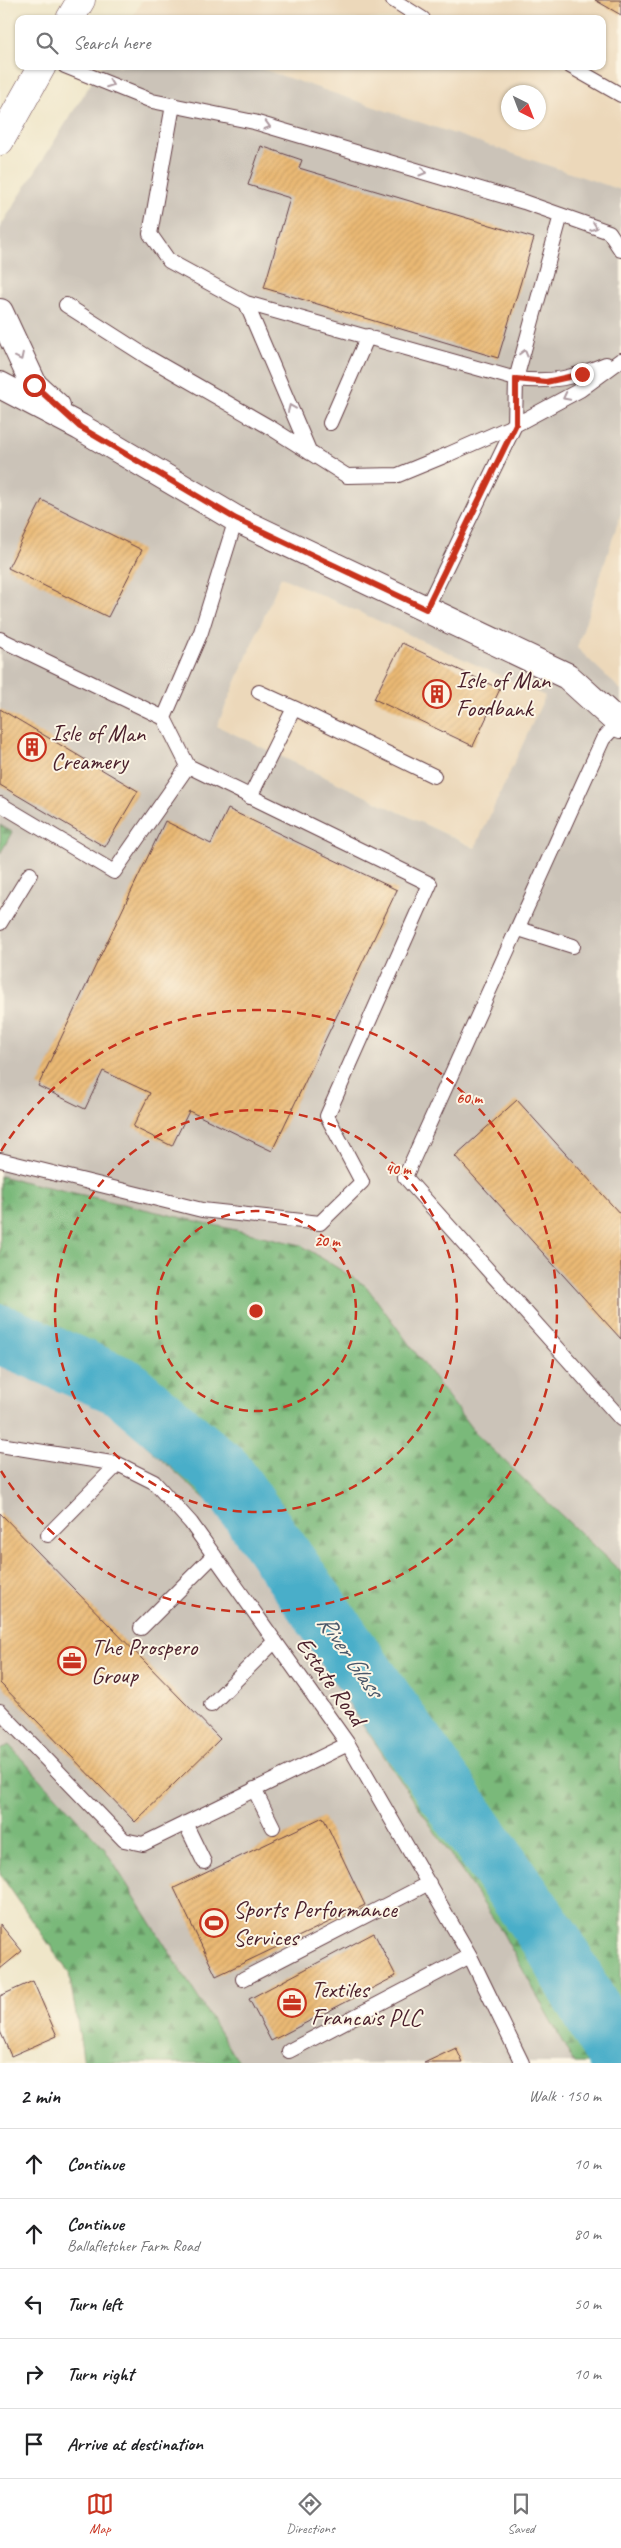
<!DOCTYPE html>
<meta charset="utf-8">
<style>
:root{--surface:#fff;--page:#f2f2f2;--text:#202124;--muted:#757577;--line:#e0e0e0;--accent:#c8321e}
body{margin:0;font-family:Caveat,sans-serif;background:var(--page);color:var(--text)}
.compass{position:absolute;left:501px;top:85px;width:45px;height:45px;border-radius:50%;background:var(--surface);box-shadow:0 1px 4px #0004;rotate:138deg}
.stop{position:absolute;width:15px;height:15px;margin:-11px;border:4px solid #c8321e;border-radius:50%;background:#fff}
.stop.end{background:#c8321e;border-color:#fff;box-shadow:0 1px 5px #0008}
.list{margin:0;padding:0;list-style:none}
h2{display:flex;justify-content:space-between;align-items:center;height:65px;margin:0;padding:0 20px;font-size:21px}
h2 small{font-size:16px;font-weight:400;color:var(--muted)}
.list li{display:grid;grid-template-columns:32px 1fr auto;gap:15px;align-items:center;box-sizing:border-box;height:70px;padding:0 20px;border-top:1px solid var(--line)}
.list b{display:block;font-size:19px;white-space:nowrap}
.list p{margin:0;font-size:16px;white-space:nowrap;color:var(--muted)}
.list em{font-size:16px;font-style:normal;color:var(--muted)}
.icon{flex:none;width:28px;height:28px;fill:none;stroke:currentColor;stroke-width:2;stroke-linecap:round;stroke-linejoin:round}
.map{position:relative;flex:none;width:621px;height:2063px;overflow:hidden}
.search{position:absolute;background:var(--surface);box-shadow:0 1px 4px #0004;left:15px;right:15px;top:15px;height:55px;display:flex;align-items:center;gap:12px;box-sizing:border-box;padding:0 18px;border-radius:10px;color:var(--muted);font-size:19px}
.sheet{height:415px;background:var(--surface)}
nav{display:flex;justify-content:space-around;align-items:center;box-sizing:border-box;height:70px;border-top:1px solid var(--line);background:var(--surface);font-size:14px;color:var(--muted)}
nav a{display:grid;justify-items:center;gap:2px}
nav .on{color:var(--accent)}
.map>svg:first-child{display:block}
</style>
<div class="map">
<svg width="621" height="2063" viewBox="0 0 621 2063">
<defs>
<pattern id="forest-firs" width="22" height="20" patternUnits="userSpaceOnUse" patternTransform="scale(1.25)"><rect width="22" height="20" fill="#7ab97a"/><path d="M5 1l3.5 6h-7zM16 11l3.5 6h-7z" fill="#669664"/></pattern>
<pattern id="building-hatch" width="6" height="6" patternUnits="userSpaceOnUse" patternTransform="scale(1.25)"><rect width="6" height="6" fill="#eab974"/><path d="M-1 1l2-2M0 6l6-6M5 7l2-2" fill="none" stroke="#ca9f65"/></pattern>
</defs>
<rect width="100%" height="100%" fill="#fcf5e5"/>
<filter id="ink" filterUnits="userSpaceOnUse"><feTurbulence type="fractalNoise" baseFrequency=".02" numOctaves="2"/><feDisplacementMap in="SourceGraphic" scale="10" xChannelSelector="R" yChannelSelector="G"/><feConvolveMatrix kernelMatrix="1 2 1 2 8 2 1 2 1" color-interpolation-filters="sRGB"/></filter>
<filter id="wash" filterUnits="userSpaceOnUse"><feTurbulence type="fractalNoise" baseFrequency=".0096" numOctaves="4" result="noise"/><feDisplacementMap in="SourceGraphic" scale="20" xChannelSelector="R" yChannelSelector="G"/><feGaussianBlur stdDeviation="1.12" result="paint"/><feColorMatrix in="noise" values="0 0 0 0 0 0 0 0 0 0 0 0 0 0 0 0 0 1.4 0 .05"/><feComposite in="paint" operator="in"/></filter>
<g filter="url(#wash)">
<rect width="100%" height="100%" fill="#efe6c9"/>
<path fill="#ecd8ba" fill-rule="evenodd" d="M 142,0 L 621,0 L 621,190 L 253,66 L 602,66 L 602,19 L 132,19 ZM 508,92 L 538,92 L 538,122 L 508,122 Z
M 621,513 L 621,690 L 577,648 Z
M 281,577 L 545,696 L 476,848 L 217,726 Z"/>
<path fill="#cbc3b8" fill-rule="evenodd" d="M 102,66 L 253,66 L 621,190 L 621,513 L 577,648 L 621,690 L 621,1572 L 475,1433 L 0,1229 L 0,227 ZM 281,577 L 545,696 L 475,848 L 217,726 Z
M 0,1353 L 91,1396 L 220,1512 L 501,1930 L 574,2063 L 216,2063 L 0,1791 Z"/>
<path fill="url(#forest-firs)" stroke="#626c52" d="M 0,825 L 12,832 L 0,854 Z
M 0,1176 L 301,1245 L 366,1286 L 475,1433 L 621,1572 L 621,2063 L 574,2063 L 501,1930 L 220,1512 L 91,1396 L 0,1353 Z
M 9,1745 L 104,1848 L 239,2063 L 84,2063 L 69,1973 L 0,1874 L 0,1750 Z"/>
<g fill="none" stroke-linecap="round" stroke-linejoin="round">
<path stroke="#49aec9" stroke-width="60" d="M 0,1334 L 123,1387 L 223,1472 L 554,1944 L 621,2063"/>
</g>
<g id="blocks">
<path fill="url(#building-hatch)" d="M 595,0 L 621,0 L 621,15 Z
M 261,146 L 302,160 L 299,168 L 534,238 L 498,358 L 264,288 L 290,198 L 248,185 Z
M 42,500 L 142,550 L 108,617 L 8,568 Z
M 402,643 L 500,689 L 473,746 L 374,699 Z
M 0,709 L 138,791 L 105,847 L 0,785 Z
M 228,809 L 397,890 L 272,1151 L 189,1111 L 172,1146 L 133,1127 L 150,1093 L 103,1071 L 85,1109 L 38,1086 L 165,821 L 211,844 Z
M 517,1100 L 621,1215 L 621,1339 L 455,1156 Z
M 0,1513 L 220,1739 L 135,1822 L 0,1683 Z
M 323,1817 L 365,1905 L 216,1976 L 174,1888 Z
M 0,1924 L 22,1951 L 0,1969 Z
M 374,1933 L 396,1976 L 271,2041 L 249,1999 Z
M 33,1981 L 57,2036 L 11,2056 L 0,2031 L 0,1996 Z
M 456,2048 L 463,2063 L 424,2063 Z"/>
</g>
</g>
<g filter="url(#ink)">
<use href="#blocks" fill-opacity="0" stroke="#633d43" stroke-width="1"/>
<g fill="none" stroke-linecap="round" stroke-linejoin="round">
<defs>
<path id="lane" d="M 393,0 L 423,19
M 65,66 L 152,101 L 254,122 L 524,202 L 609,232 L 621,250
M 570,66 L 621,95
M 173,105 L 150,234 L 169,261 L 246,303 L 516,379 L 515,425 L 426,609
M 561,215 L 516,379 C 554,383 572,378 606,364
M 246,303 L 310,453
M 66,305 L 149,358 L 271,428 L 347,476 L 398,475 L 449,454 L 515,425 L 580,390 L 621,360
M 330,423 L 368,336
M 0,639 L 164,718
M 294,708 L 434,776
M 618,723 L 603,739 L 405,1177 L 621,1419
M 250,797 L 294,708 L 259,692
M 0,804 L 114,872 L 188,766 L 164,718 L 201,632 L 236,519
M 0,923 L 30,874
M 519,929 L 573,946
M 0,1160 L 202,1210 L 320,1223 L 362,1182 L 327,1116 L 430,884 L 188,766
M 0,1445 L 118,1464 L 154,1482 L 191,1523 L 348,1744 L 470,1956 L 522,2063
M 48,1535 L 118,1464
M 141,1628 L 214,1555
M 211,1705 L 275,1641
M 0,1711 L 124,1840 L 143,1844 L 348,1744
M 254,1789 L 273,1827
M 185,1823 L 204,1862
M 243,1979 L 429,1883
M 289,2051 L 470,1956"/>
<path id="street" d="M 0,312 L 34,385 L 57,406
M 0,385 L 80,427 L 236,519 L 567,676 L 621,725"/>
<path id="highway" d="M 70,19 L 81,0
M 0,141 L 42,66"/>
</defs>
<use href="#lane" stroke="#633d43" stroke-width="16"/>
<use href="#street" stroke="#633d43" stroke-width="28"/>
<use href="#highway" stroke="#633d43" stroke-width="29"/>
<use href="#lane" stroke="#fff" stroke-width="14"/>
<use href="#street" stroke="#fff" stroke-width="26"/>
<use href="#highway" stroke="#fff" stroke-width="28"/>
</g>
<defs><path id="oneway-chevron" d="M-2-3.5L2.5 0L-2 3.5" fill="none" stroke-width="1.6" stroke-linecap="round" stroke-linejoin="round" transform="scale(1.25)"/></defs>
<g stroke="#ae9aa0">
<use href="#oneway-chevron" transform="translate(110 84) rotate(21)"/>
<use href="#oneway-chevron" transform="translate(267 126) rotate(16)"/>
<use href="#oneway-chevron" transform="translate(423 172) rotate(16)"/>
<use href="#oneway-chevron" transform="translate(594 227) rotate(20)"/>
<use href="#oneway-chevron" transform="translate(524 353) rotate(-75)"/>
<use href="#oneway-chevron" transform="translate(20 357) rotate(64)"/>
<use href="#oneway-chevron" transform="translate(566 397) rotate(153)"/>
<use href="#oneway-chevron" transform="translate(291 408) rotate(-113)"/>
</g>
</g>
<g fill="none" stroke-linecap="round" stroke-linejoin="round" filter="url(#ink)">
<path stroke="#c8321e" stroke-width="6" d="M 34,385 L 80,427 L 236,519 L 426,609 L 516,424 L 516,379 L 546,382 L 582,374"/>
</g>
<g fill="none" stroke="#c8321e" stroke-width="2.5" stroke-dasharray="9 6">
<circle cx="256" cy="1311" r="100"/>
<circle cx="256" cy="1311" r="201"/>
<path d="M1 1151A301 301 0 1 1 1 1471"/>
</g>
<defs>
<symbol id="building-ring" viewBox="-11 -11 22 22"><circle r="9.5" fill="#fcf5e5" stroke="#c8321e" stroke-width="1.5"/><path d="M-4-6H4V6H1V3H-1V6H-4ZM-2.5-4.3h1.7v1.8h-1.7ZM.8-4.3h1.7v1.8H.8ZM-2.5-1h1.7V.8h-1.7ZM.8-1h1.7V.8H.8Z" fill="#c8321e"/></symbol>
<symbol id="office-ring" viewBox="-11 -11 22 22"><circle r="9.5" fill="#fcf5e5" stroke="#c8321e" stroke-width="1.5"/><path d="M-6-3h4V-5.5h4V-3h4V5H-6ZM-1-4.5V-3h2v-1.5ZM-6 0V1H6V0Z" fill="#c8321e"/></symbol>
<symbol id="stadium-ring" viewBox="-11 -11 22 22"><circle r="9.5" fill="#fcf5e5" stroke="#c8321e" stroke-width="1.5"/><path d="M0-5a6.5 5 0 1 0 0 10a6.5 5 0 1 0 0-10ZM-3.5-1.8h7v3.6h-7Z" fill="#c8321e"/></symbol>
</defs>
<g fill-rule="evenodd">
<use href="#building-ring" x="421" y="678" width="32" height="32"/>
<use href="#building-ring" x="16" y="731" width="32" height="32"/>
<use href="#office-ring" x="56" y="1645" width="32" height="32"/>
<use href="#stadium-ring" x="198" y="1907" width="32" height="32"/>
<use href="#office-ring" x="276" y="1987" width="32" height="32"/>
</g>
<g text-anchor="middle" stroke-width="4" stroke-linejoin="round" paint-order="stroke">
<g font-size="24" fill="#4a1f2b" stroke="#fcf5e5" text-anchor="start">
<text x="456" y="688">Isle of Man<tspan x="456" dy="28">Foodbank</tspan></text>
<text x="51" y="741">Isle of Man<tspan x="51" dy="28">Creamery</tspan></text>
<text x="91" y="1655">The Prospero<tspan x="91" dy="28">Group</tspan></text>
<text x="233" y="1917">Sports Performance<tspan x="233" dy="28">Services</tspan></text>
<text x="311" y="1997">Textiles<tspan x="311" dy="28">Francais PLC</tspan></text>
</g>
<g font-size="24" fill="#4a1f2b" stroke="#fcf5e5">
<text transform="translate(331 1681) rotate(55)" y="8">Estate Road</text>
</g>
<g font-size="25" font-style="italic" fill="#4a586a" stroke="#fcf5e5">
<text transform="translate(351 1655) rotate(55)" y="9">River Glass</text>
</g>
</g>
<circle cx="256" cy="1311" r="8" fill="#c8321e" stroke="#fcf5e5" stroke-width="2.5"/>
<g font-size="15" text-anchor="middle" font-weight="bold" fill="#c8321e" stroke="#fcf5e5" stroke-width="4" stroke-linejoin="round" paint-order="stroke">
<text x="469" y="1103">60 m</text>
<text x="398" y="1174">40 m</text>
<text x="327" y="1246">20 m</text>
</g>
</svg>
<svg class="compass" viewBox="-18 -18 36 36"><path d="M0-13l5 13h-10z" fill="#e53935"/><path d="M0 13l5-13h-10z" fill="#757577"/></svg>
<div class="stop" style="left:34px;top:385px"></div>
<div class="stop end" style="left:582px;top:374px"></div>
<div class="search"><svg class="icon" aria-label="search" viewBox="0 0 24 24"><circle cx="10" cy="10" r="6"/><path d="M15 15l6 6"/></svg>Search here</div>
</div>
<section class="sheet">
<h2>2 min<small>Walk · 150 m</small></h2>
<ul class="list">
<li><svg class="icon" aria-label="ahead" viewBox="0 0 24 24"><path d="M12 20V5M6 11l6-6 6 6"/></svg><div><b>Continue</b></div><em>10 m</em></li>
<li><svg class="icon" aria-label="ahead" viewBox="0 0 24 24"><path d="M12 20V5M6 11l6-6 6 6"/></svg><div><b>Continue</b><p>Ballafletcher Farm Road</p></div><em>80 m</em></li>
<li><svg class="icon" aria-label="left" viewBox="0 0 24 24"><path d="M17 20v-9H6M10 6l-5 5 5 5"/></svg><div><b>Turn left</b></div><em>50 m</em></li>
<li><svg class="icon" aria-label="right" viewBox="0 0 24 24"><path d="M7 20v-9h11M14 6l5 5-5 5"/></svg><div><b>Turn right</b></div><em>10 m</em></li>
<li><svg class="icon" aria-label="arrive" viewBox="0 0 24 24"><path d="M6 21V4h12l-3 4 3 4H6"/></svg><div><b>Arrive at destination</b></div></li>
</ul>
</section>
<nav>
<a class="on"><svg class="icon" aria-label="map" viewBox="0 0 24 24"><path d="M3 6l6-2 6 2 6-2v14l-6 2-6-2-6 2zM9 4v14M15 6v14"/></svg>Map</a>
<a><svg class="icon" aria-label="directions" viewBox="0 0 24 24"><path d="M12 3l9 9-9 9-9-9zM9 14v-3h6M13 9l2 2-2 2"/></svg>Directions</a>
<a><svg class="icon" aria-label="saved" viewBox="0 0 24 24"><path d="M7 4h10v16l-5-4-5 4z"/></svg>Saved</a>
</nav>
